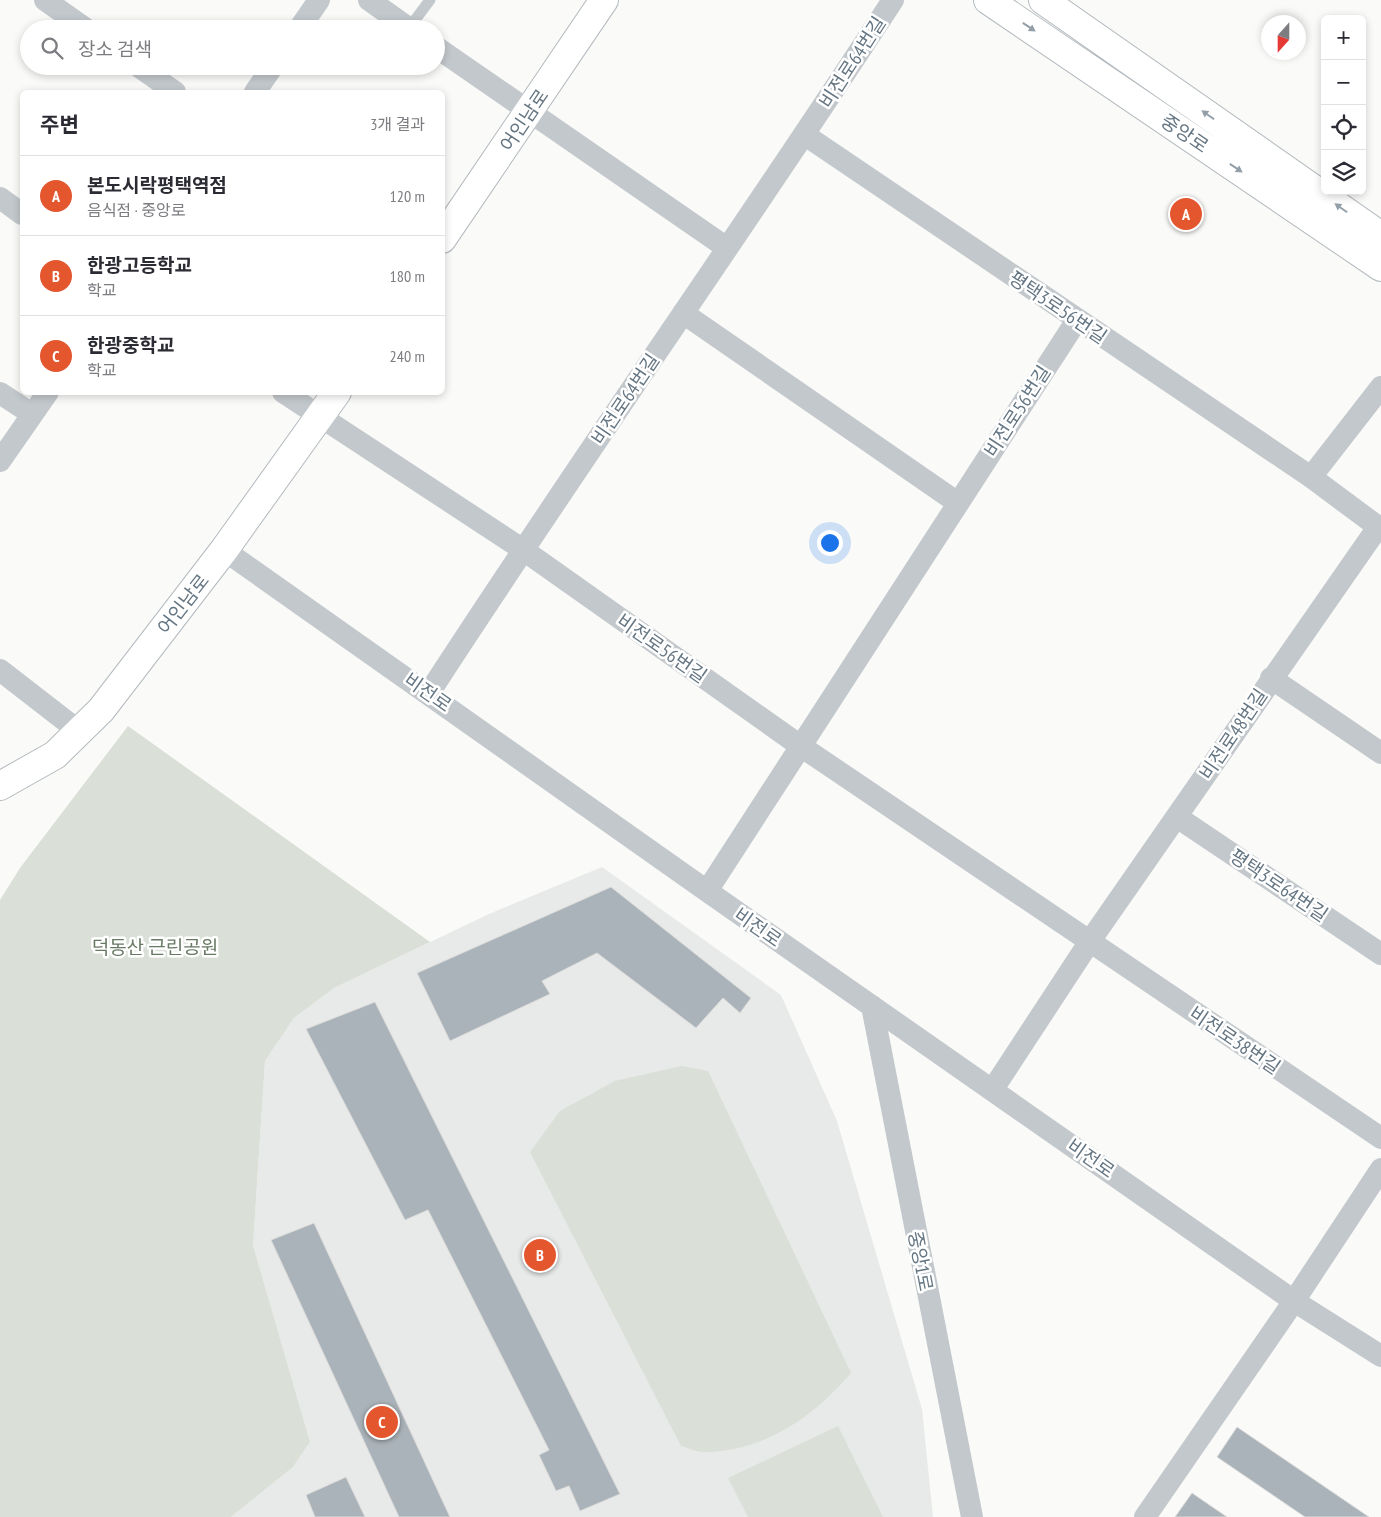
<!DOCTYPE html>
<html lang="ko">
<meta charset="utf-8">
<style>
:root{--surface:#fff;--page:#f7f7f7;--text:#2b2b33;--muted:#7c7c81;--line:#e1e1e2;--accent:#e4572e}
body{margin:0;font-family:"PT Sans Narrow","Noto Sans KR",sans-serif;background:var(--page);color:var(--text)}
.controls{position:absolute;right:15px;top:15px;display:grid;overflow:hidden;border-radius:8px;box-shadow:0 2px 8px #0003}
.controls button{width:45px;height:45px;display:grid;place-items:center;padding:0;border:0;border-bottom:1px solid var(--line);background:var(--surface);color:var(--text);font:25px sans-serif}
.compass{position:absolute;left:1261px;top:15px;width:45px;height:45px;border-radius:50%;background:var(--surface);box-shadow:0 2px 8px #0003;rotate:201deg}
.you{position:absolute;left:829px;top:542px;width:18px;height:18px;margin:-12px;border:4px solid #fff;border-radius:50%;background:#1a73e8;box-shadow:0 0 0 8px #1a73e833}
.badge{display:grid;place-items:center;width:32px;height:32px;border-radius:50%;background:var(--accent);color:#fff;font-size:16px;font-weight:700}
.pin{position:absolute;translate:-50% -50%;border:2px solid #fff;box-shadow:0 1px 5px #0006}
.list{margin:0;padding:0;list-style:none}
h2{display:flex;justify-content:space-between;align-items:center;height:65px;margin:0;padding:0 20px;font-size:21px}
h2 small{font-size:16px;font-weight:400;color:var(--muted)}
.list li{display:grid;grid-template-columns:32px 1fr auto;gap:15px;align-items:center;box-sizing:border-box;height:80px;padding:0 20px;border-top:1px solid var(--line)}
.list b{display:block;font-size:19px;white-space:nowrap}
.list p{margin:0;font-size:16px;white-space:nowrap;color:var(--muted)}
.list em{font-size:16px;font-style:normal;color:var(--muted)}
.icon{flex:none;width:28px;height:28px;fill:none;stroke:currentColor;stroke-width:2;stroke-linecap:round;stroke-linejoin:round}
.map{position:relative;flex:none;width:1381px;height:1517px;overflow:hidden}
.search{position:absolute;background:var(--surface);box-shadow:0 2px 8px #0003;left:20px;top:20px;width:425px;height:55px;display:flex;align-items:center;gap:12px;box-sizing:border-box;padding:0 18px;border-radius:28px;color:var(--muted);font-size:19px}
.panel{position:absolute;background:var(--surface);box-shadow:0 2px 8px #0003;left:20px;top:90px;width:425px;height:305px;border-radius:8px}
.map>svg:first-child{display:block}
</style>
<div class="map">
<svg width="1381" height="1517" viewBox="0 0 1381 1517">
<rect width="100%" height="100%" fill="#fafaf8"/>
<path fill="#e8e9e9" d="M 602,867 L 781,995 L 837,1121 L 922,1409 L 933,1517 L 231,1517 L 293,1467 L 310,1442 L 253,1245 L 265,1061 L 294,1018 L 334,988 L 489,914 Z"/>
<path fill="#dadfd7" d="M 128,726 L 430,942 L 334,988 L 294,1018 L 265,1061 L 253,1245 L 310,1442 L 293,1467 L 231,1517 L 0,1517 L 0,900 L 20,868 Z
M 682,1066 L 708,1071 L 851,1373 C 814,1416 767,1450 707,1452 C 699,1453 689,1448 681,1446 L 530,1152 L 560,1111 L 615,1081 Z
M 838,1426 L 883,1517 L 748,1517 L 728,1478 Z"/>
<path fill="#aab3b9" stroke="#dcdcda" d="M 611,887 L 751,998 L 740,1013 L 723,998 L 696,1028 L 597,953 L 542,981 L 550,994 L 450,1041 L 417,973 Z
M 375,1002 L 620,1494 L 580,1511 L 569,1486 L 556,1491 L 539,1455 L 549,1450 L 428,1210 L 405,1220 L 306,1029 Z
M 314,1223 L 450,1517 L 399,1517 L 271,1240 Z
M 1237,1427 L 1369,1517 L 1305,1517 L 1217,1457 Z
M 346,1477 L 365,1517 L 315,1517 L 306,1495 Z
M 1192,1493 L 1227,1517 L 1175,1517 Z"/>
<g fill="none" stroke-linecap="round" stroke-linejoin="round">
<defs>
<path id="secondary" d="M 988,0 L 1381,267
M 1043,0 L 1381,236
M 442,239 L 604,0
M 0,786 L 55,755 L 101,710 L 224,550 L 337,392"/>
</defs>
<use href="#secondary" stroke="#b3babf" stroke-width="30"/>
<path stroke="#c3c8cc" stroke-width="11" d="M 409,28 L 430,0"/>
<path stroke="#c3c8cc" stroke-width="22" d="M 45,0 L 86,29
M 369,0 L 410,29
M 299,29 L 319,0
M 436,47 L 727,248
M 138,66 L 175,92
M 255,92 L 273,66
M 805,135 L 1311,477 L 1381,529
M 0,198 L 22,214
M 683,313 L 958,503
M 283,392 L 522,549 L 802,747 L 1381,1138
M 0,393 L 32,414
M 0,461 L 48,392
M 1311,477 L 1381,387
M 224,550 L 707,891 L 1294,1301 L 1381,1356
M 0,670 L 80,732
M 1271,678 L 1381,753
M 429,693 C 580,460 741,233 893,0
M 1177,817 L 1381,954
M 707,891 L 1077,320
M 872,1006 L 972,1517
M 993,1089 L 1090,941 L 1378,527
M 1145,1517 L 1294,1301 L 1381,1169"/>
<use href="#secondary" stroke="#fff" stroke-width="28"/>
</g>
<defs><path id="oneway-solid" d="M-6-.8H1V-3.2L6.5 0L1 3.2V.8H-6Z" transform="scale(1.25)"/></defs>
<g fill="#939fa8">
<use href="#oneway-solid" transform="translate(1029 27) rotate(34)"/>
<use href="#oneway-solid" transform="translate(1208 115) rotate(-145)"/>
<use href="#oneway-solid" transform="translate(1236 168) rotate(34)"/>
<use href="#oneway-solid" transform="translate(1341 208) rotate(-145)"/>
</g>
<g text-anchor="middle" stroke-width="5" stroke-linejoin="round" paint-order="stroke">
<g font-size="19" fill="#657683" stroke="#fff">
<text transform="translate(852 62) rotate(-57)" y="7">비전로64번길</text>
<text transform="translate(524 120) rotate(-56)" y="7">어인남로</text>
<text transform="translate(1185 133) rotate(34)" y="7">중앙로</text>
<text transform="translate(1058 307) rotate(34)" y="7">평택3로56번길</text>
<text transform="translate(625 399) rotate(-56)" y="7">비전로64번길</text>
<text transform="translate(1017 411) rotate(-57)" y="7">비전로56번길</text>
<text transform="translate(183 604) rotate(-52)" y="7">어인남로</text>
<text transform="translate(662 648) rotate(35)" y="7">비전로56번길</text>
<text transform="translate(428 692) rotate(35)" y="7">비전로</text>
<text transform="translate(1233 734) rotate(-56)" y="7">비전로48번길</text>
<text transform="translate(1279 885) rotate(34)" y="7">평택3로64번길</text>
<text transform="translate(758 927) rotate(35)" y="7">비전로</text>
<text transform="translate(1235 1040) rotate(34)" y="7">비전로38번길</text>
<text transform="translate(1091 1158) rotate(35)" y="7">비전로</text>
<text transform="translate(921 1261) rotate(79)" y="7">중앙1로</text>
</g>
<g font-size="19" fill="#687a64" stroke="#fff">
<text x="155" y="954">덕동산 근린공원</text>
</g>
</g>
</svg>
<div class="controls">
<button>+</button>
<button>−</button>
<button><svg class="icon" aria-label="locate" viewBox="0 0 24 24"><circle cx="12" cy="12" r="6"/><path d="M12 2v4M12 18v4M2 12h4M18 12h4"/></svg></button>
<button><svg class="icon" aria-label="layers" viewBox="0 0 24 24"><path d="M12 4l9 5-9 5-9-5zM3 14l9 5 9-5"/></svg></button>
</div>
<svg class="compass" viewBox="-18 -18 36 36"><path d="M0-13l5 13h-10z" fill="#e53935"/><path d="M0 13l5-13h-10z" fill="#7c7c81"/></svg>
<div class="you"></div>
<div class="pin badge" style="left:1186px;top:214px">A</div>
<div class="pin badge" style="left:540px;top:1255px">B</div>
<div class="pin badge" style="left:382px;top:1422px">C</div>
<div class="search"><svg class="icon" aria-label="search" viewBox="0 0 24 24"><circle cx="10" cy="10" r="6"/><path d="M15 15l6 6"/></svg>장소 검색</div>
<section class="panel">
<h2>주변<small>3개 결과</small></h2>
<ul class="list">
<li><span class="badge">A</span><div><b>본도시락평택역점</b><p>음식점 · 중앙로</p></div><em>120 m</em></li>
<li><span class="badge">B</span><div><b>한광고등학교</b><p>학교</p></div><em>180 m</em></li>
<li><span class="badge">C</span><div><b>한광중학교</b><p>학교</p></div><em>240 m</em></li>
</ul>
</section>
</div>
